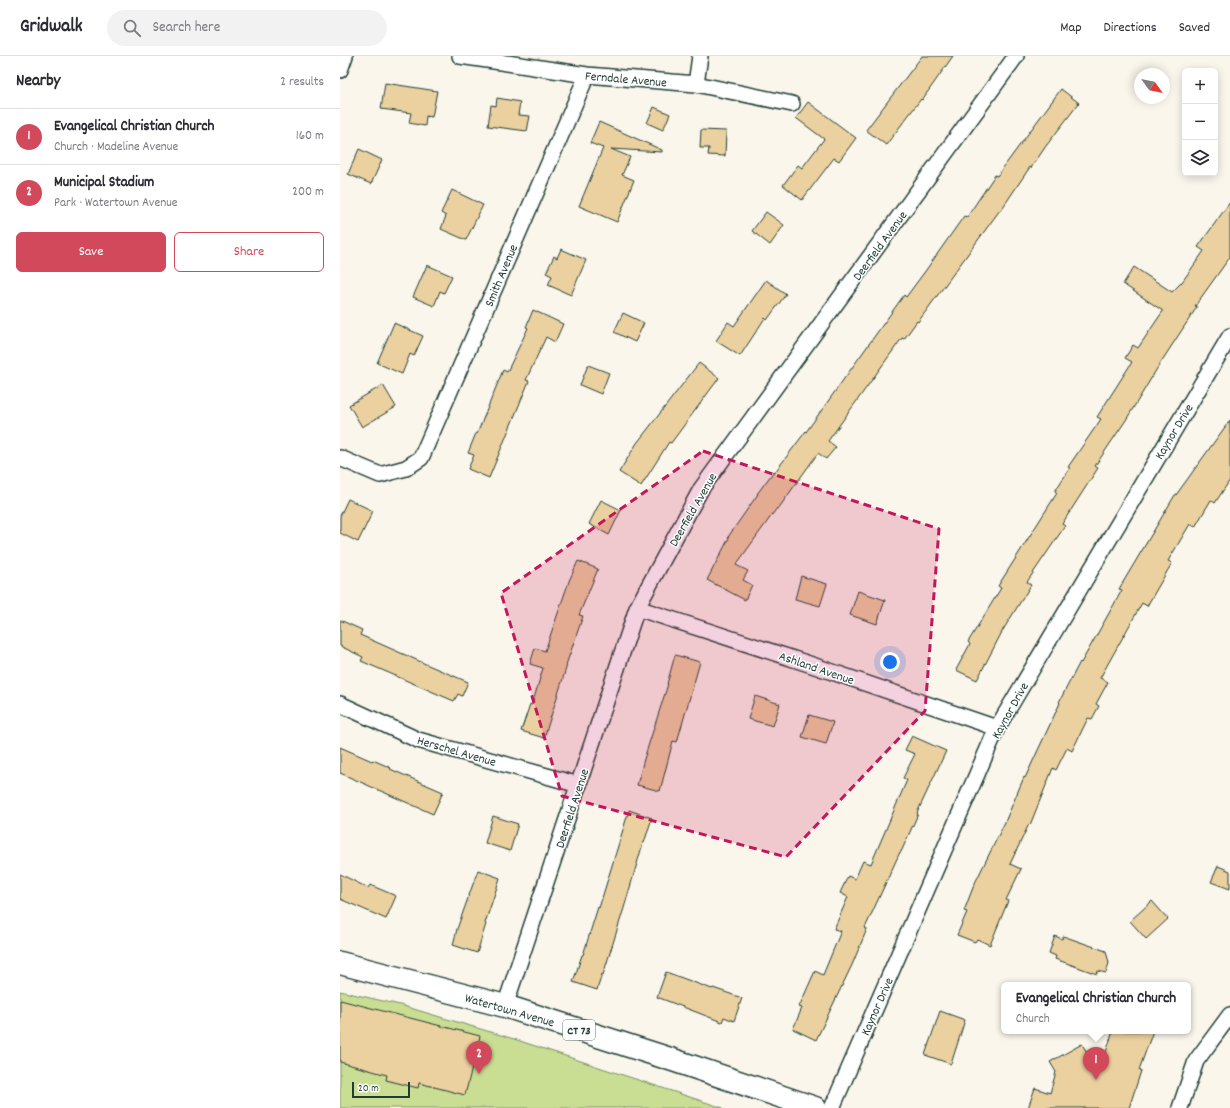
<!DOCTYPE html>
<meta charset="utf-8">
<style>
:root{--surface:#fff;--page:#f2f2f3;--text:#2b2b33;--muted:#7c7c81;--line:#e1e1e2;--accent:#d1495b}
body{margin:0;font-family:Dekko,sans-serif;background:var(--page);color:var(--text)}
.controls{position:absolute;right:12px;top:12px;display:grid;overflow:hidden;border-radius:6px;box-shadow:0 2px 10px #0003}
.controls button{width:36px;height:36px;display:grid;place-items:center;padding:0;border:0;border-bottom:1px solid var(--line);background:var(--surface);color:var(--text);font:20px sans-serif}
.compass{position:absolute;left:794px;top:12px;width:36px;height:36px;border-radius:50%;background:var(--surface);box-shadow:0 2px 10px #0003;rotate:123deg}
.scale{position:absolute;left:12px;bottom:10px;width:58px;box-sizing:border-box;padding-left:4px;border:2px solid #1f3d34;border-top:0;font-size:11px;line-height:14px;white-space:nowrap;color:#1f3d34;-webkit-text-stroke:3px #fff;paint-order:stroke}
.you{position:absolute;left:550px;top:606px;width:14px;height:14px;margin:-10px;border:3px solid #fff;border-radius:50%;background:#1a73e8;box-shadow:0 0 0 6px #1a73e833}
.badge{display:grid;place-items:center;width:26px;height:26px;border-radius:50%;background:var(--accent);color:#fff;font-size:13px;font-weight:700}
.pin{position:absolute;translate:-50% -33px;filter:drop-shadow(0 1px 2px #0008)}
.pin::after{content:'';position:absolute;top:21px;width:14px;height:12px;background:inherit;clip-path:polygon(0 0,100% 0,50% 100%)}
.popup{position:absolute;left:661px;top:926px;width:190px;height:52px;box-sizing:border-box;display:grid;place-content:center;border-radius:6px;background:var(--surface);filter:drop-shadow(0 1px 3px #0005);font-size:13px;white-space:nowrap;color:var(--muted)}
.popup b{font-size:15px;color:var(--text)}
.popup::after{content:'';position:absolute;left:50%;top:100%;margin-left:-8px;border:8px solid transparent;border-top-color:var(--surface)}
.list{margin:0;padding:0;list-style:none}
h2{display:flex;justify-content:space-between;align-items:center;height:52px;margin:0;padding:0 16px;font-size:17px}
h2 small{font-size:13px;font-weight:400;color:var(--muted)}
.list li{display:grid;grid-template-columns:26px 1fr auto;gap:12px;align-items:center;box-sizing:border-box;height:56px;padding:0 16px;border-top:1px solid var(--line)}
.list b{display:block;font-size:15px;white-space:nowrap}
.list p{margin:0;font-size:13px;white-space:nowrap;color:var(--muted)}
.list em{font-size:13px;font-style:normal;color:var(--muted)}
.actions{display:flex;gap:8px;padding:12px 16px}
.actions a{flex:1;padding:9px 0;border:1px solid var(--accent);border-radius:6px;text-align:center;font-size:14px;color:var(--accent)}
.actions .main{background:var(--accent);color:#fff}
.icon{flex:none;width:22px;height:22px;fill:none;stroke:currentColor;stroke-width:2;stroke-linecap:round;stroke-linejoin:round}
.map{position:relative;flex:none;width:890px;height:1052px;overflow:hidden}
header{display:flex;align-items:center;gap:24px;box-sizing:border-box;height:56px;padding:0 20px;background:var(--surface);border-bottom:1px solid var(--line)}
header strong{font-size:19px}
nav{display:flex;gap:22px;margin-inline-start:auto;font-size:14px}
.search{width:280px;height:36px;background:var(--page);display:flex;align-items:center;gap:10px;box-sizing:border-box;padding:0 14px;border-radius:22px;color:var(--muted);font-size:15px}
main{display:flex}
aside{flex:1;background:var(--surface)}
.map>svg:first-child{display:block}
</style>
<header>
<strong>Gridwalk</strong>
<div class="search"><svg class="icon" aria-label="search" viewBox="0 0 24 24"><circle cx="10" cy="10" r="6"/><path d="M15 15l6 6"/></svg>Search here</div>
<nav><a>Map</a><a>Directions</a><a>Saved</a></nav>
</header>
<main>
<aside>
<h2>Nearby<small>2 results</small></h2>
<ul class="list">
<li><span class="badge">1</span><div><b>Evangelical Christian Church</b><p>Church · Madeline Avenue</p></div><em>160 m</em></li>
<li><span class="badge">2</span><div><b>Municipal Stadium</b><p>Park · Watertown Avenue</p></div><em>200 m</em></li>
</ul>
<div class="actions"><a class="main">Save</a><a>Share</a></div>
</aside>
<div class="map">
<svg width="890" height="1052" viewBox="0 0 890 1052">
<rect width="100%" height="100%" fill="#fbf6ec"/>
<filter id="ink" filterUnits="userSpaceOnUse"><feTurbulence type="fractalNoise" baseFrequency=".025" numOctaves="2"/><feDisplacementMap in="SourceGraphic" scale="8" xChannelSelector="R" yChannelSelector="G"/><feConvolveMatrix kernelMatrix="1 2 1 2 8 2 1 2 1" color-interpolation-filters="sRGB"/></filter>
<g filter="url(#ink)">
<path fill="#cade93" stroke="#748e64" d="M 0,935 L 60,949 L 174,983 L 383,1052 L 0,1052 Z"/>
<path fill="#ecd1a0" stroke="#1f3d34" d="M 582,0 L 613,0 L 582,44 L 581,43 L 546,89 L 526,74 Z
M 45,27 L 97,35 L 92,61 L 86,60 L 85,70 L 69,67 L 71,57 L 41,53 Z
M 721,33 L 739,47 L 706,90 L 691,112 L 690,111 L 661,154 L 660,154 L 578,266 L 577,265 L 564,283 L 562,282 L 516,346 L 488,385 L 496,391 L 486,403 L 478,397 L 438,453 L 437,452 L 396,509 L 408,515 L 403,524 L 412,529 L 405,544 L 367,524 L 389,482 L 388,481 L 418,438 L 417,438 L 434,415 L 435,416 L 466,375 L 466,376 L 564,239 L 566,241 L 586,214 L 624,160 L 627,161 L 655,119 L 657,120 Z
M 157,42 L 180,46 L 178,59 L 190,60 L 187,75 L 148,70 L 151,49 L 156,50 Z
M 468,46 L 516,82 L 499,105 L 494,102 L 462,144 L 443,129 L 458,109 L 462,112 L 484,83 L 456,62 Z
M 314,51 L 330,58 L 323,74 L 307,67 Z
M 259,66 L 322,94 L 322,96 L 271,93 L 290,101 L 282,119 L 294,124 L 277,166 L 239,150 L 263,92 L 250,87 Z
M 361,74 L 386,75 L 385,100 L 368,99 L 369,92 L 360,92 Z
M 19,93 L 42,104 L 31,128 L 8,118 Z
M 112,134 L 143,149 L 126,184 L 101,173 L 106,160 L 101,157 Z
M 890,146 L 890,201 L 855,250 L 857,251 L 821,306 L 786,364 L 755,410 L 758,412 L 722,468 L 725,470 L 687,526 L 691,529 L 663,574 L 637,624 L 616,614 L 630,588 L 628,586 L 661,532 L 658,530 L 717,437 L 715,435 L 730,412 L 728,411 L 761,363 L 757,361 L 792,306 L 785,302 L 793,289 L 798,292 L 823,255 L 783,228 L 794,211 L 832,236 L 842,226 L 864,195 L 858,191 Z
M 426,156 L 444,169 L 430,189 L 412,175 Z
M 221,193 L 246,204 L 231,239 L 208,229 L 212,220 L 206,217 L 214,200 L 217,202 Z
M 87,209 L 112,220 L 104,237 L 100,235 L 94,250 L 73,241 Z
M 426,224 L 446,238 L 427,264 L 425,262 L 400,300 L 376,285 L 388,266 L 394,270 Z
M 193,254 L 223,268 L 215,286 L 206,281 L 186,324 L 189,325 L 149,422 L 128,413 L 134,399 L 128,397 L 136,377 L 137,378 L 163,314 L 167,316 L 188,272 L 186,271 Z
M 283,257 L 304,267 L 295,286 L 274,276 Z
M 54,267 L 83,280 L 74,300 L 70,298 L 62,318 L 37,307 Z
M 359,307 L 379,322 L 331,387 L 329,386 L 301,430 L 279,416 L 297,387 Z
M 248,309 L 269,317 L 261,338 L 240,329 Z
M 43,329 L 56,351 L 22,371 L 9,349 Z
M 890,364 L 890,424 L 875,447 L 871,444 L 855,471 L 850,468 L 828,505 L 832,507 L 807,550 L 802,547 L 760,622 L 768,626 L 756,648 L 759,650 L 752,663 L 748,662 L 732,695 L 727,692 L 716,714 L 713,712 L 690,769 L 689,768 L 670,808 L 681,813 L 666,844 L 668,845 L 650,889 L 637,883 L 635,886 L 617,879 L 627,856 L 624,855 L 634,829 L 665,766 L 684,721 L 685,722 L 720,647 L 719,646 L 740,606 L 741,607 L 782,534 L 779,533 L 835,439 L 836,439 Z
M 8,443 L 33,455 L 18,486 L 0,477 L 0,460 Z
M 261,444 L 281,454 L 269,479 L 249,468 Z
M 238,505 L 258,513 L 239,559 L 243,560 L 226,609 L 227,609 L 219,635 L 204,682 L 181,675 L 190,648 L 192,649 L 203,612 L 190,608 L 195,592 L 205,595 L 229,525 Z
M 461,520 L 487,528 L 480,550 L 455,543 Z
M 518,535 L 545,544 L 537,568 L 510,559 Z
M 0,564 L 22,574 L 20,579 L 88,609 L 128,626 L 122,640 L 118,638 L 114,645 L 21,605 L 23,601 L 0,590 Z
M 335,599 L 360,606 L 337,686 L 333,685 L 320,735 L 297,729 L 304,703 L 328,628 L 327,628 Z
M 415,640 L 440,648 L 433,670 L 408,663 Z
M 469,659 L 493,666 L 486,688 L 462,681 Z
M 572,680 L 606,695 L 577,757 L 578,758 L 561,796 L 560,796 L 525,872 L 527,873 L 512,909 L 476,984 L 453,973 L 462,952 L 459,951 L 475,915 L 483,919 L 501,875 L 494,873 L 508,841 L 500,837 L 508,820 L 515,823 L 523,805 L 531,808 L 567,724 L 563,722 L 575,698 L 565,694 Z
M 0,691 L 32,705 L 33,704 L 51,712 L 50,713 L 103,736 L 93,758 L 0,717 Z
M 289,754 L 312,762 L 304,787 L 303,787 L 284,852 L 263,919 L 262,918 L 257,934 L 233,926 L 242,899 L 243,899 L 258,851 L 259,852 Z
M 153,760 L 178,768 L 170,795 L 145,787 Z
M 878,810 L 890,815 L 890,833 L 871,826 Z
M 138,814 L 160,822 L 145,867 L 146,868 L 137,897 L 113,889 L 117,873 Z
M 0,818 L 28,832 L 30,829 L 56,840 L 46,863 L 0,843 Z
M 812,845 L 828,863 L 806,883 L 790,865 Z
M 715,880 L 722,883 L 723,880 L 766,895 L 769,907 L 766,917 L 758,915 L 757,918 L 715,903 L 716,900 L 709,897 Z
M 326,916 L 372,933 L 373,932 L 402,942 L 394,965 L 384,961 L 382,966 L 317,941 Z
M 0,944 L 140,980 L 125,1039 L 79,1027 L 78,1032 L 46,1024 L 47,1019 L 0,1006 Z
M 600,955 L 625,964 L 611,1008 L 585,999 Z
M 773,975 L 813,975 L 799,1014 L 801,1015 L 789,1052 L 688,1052 L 695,1032 L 710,1037 L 716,1016 L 710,1006 L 742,988 L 759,1017 Z"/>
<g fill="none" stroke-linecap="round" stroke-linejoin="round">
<defs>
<path id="minor" d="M 120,0 L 247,19 L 356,28 L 452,48
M 0,14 L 5,0
M 356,28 L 360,0
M 0,402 L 40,419 L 66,412 L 81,402 L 247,19
M 297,552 L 466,607 L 657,672
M 0,648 L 78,684 L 239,729
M 165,950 L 297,552 L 361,433 L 676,0
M 492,1052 L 657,672 L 890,280
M 840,1052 L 856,1005 L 890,959"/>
<path id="primary" d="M 0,907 L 165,950 L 333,1004 L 475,1052"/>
</defs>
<use href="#minor" stroke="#1f3d34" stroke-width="18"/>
<use href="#primary" stroke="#1f3d34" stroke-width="25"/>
<use href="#minor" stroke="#fff" stroke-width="15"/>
<use href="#primary" stroke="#fff" stroke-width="22"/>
</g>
</g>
<path fill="#c2185b" fill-opacity="0.2" stroke="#c2185b" stroke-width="3" stroke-dasharray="8 5" stroke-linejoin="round" d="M 363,395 L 599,473 L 585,655 L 446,801 L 222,740 L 161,537 Z"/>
<g text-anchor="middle" stroke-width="3" stroke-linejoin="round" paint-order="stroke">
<rect fill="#fff" stroke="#627771" stroke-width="1" x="223" y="964" width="32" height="20" rx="3"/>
<g font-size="12" font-weight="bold" fill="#1f3d34">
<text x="239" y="978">CT 73</text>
</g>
<g font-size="13" fill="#1f3d34" stroke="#fff">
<text transform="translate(286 22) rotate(5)" y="5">Ferndale Avenue</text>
<text transform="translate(539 189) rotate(-54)" y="5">Deerfield Avenue</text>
<text transform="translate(160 219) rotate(-67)" y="5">Smith Avenue</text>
<text transform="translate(833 375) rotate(-59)" y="5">Kaynor Drive</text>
<text transform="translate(352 453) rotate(-60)" y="5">Deerfield Avenue</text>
<text transform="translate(477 611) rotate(19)" y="5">Ashland Avenue</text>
<text transform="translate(669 654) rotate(-61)" y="5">Kaynor Drive</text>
<text transform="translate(117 694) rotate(16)" y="5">Herschel Avenue</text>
<text transform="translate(231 752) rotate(-72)" y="5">Deerfield Avenue</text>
<text transform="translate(536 950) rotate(-66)" y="5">Kaynor Drive</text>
<text transform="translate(170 953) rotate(16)" y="5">Watertown Avenue</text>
</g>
</g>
</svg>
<div class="controls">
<button>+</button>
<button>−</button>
<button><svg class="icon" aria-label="layers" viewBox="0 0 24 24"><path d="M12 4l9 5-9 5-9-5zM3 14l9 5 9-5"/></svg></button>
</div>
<svg class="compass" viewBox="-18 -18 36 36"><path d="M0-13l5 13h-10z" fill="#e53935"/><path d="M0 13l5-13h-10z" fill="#7c7c81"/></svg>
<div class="scale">20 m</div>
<div class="you"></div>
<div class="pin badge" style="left:756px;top:1024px">1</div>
<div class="popup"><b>Evangelical Christian Church</b>Church</div>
<div class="pin badge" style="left:139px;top:1018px">2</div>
</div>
</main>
